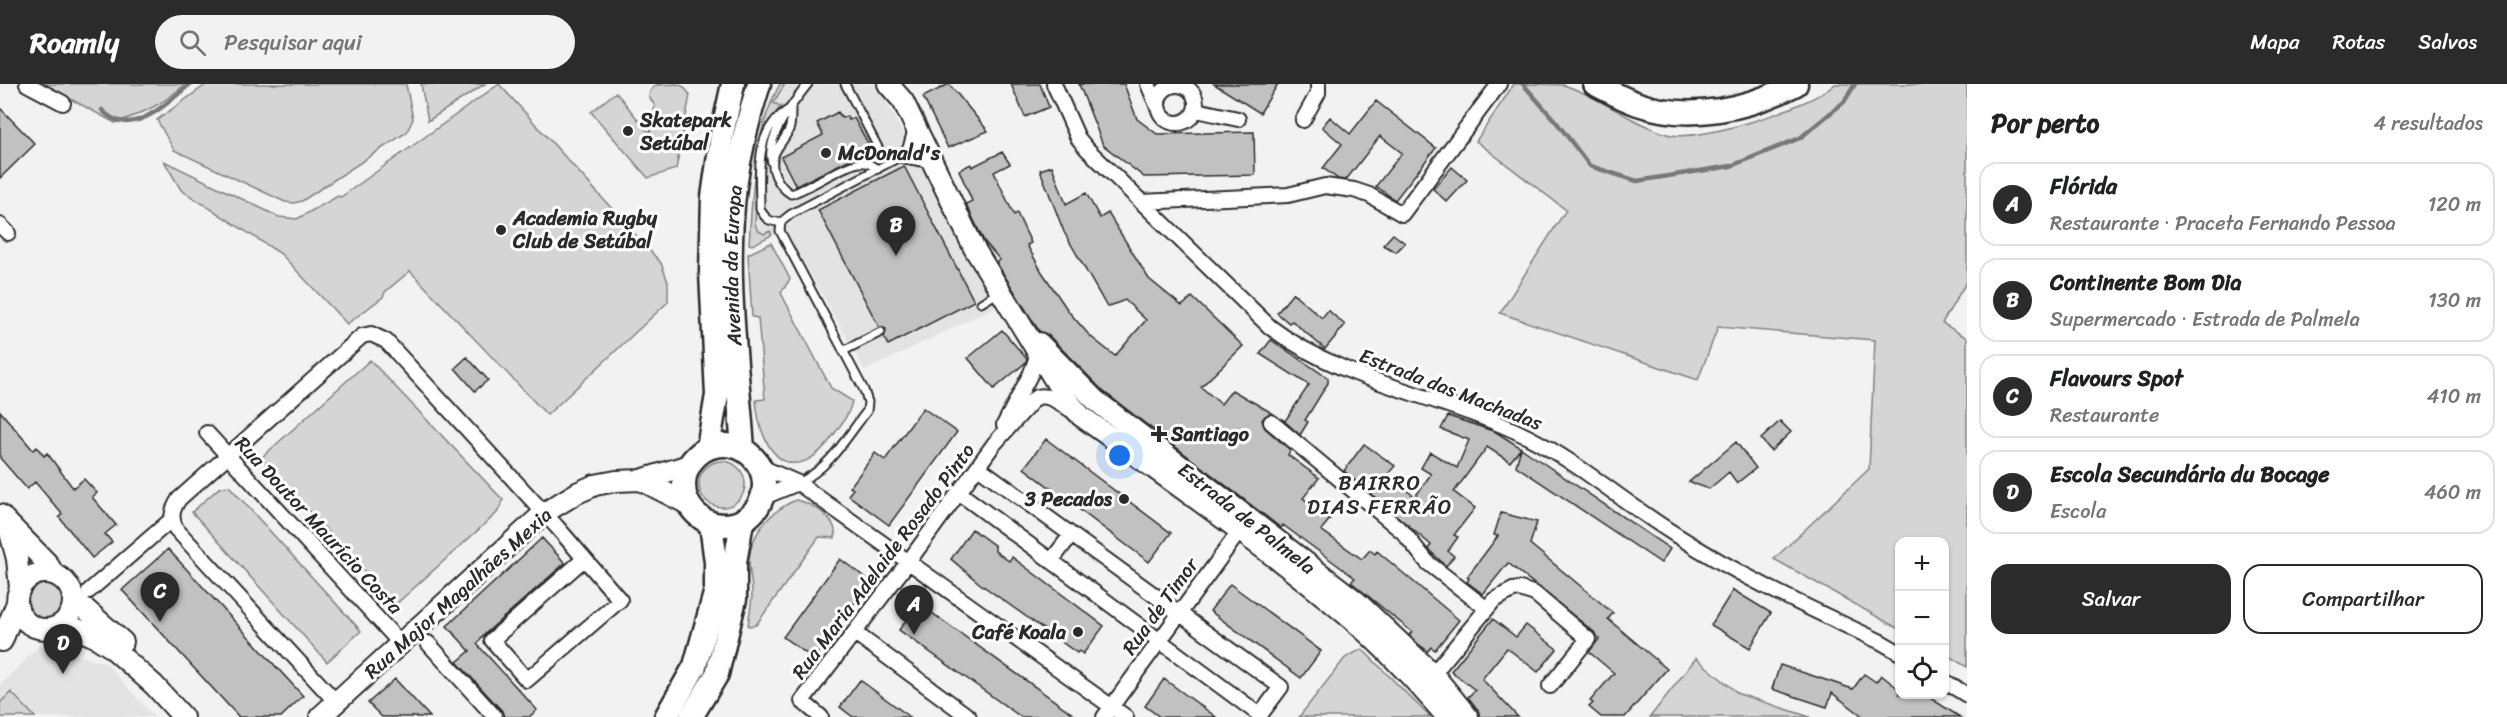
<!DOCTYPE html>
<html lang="pt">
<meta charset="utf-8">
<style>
:root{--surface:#fff;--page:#f2f2f2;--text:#202124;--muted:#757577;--line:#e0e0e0;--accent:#2b2b2b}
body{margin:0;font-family:Sriracha,sans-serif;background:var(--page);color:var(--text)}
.controls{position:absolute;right:18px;bottom:18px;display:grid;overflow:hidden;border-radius:12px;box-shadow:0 2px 4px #0004}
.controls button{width:54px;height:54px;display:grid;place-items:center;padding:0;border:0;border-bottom:2px solid var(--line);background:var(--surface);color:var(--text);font:30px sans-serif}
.you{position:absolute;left:1120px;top:372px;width:21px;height:21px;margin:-15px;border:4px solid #fff;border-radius:50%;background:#1a73e8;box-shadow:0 0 0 9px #1a73e833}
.badge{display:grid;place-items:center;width:39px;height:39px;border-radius:50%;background:var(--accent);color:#fff;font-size:20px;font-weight:700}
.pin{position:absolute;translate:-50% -50px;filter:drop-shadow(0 2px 3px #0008)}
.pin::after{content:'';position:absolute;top:32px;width:21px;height:18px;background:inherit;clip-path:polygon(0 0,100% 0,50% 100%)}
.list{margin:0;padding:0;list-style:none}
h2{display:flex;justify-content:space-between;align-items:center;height:78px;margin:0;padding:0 24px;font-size:26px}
h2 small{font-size:20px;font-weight:400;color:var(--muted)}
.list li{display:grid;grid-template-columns:39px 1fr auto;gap:18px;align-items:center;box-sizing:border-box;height:84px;margin:0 12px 12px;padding:0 12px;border:2px solid var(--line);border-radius:18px}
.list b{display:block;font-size:22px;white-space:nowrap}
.list p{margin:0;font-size:20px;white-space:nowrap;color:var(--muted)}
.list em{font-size:20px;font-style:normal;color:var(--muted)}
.actions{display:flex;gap:12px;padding:18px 24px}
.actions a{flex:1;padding:14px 0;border:2px solid var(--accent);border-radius:18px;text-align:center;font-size:21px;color:var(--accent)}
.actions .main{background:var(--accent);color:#fff}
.icon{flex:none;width:33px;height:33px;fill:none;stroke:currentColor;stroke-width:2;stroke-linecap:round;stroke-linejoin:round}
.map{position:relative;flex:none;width:1967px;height:633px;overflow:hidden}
header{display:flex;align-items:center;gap:36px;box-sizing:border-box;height:84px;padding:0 30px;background:var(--accent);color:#fff}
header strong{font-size:28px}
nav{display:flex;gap:33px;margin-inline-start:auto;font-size:21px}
.search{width:420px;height:54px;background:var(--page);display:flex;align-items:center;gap:15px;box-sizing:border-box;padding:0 21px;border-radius:33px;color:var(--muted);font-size:22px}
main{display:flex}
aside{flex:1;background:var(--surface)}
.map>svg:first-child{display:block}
</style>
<header>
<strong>Roamly</strong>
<div class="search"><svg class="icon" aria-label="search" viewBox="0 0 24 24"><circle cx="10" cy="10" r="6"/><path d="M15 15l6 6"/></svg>Pesquisar aqui</div>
<nav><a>Mapa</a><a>Rotas</a><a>Salvos</a></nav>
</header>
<main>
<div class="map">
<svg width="1967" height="633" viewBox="0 0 1967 633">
<rect width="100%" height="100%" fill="#f2f2f2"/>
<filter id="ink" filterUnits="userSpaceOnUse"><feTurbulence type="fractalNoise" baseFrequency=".0167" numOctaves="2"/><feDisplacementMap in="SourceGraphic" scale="12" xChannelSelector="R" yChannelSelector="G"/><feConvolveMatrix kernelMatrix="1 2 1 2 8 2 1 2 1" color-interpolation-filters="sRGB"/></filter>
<g filter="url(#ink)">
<path fill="#e3e3e3" d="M 778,0 L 877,0 L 995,223 L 865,287 L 786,146 L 757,156 L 748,147 L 761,44 L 768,20 Z
M 39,562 L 106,579 L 154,633 L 0,633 L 0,601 Z"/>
<path fill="#d5d5d5" stroke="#808080" stroke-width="1.5" d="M 43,0 L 185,0 C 166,19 141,30 115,39 Z
M 207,0 L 406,0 L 413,35 L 407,48 L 302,117 L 294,119 L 285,118 L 174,66 L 157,36 Z
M 421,0 L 485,0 L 428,37 Z
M 499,0 L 661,179 L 668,198 L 668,218 L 547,331 L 410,187 L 385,208 L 383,213 L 347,240 L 281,170 L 181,106 L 164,77 L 279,133 L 297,135 L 338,112 L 341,113 Z
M 678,0 L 684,3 L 690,11 L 676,85 L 648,94 L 591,28 L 616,8 L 646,46 L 650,48 L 655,22 L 649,13 L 650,7 L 656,1 Z
M 780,0 L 785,0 L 773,19 L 781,22 L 766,41 L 761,55 L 755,139 L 757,146 L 764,150 L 770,147 L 772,151 L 752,161 L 749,160 C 753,105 753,49 780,0 Z
M 1514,0 C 1529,0 1551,0 1564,1 C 1600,13 1631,39 1667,50 C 1697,60 1813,22 1835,0 L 1967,0 L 1967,197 L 1942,239 L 1967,254 L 1967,583 L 1945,570 L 1944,458 L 1900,458 L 1899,545 L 1774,475 L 1869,385 L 1875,256 L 1718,243 L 1698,296 L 1500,229 L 1566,126 L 1476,57 Z
M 771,159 L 790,195 L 781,209 L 831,304 L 852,317 C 850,329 842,339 835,349 C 795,408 760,372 756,316 L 765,315 L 758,234 L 752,233 L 748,170 Z
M 370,276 L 503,416 L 497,429 L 395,521 L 261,374 Z
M699 400a23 23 0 1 1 46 0a23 23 0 1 1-46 0Z
M 229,402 L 361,547 L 327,578 L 192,428 L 219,404 Z
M 796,416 C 813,420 839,435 835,454 L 819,453 L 756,541 L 748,542 C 749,531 752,520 752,509 C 752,498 749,487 749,476 C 751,448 772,426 796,416 Z
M27 517a19 19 0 1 1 38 0a19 19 0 1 1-38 0Z
M 1362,565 L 1430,633 L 1299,633 L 1345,574 Z
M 1696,574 L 1739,610 L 1810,633 L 1650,633 Z
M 11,608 L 35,633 L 0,633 L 0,619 Z"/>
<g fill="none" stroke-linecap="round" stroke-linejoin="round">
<path stroke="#787878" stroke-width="4.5" d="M 1523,0 L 1557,39 L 1590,82 L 1637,97 L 1731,82 L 1800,54 L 1844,18 L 1855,0
M 102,26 C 130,57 166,20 190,0"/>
</g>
<path fill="#c1c1c1" stroke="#2b2b2b" stroke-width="1.5" d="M 949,0 L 988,47 L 948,64 L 923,13 Z
M 1011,0 L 1040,0 L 1049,23 L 1025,33 Z
M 1079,0 L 1124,0 L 1137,35 L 1157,50 L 1254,48 L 1255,91 L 1144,93 L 1103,61 Z
M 1214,0 L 1278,0 L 1260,29 Z
M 1376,17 L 1436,64 L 1395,116 L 1376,102 L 1402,69 L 1380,52 L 1346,96 L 1338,95 L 1323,84 L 1342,60 L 1322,43 L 1330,33 L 1350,50 Z
M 0,24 L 35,60 L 0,94 Z
M 838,28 L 842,34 L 847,32 L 849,36 L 854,34 L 871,65 L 796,102 L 781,73 L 823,51 L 817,39 Z
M 1002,68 L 1010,80 L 994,88 L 1014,131 L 1017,129 L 1031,159 L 1027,161 L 1042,188 L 1069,228 L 1090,252 L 1115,272 L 1146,236 L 1125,216 L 1107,223 L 1064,148 L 1040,86 L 1052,82 L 1066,120 L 1086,109 L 1100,134 L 1108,129 L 1149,195 L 1182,222 L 1192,213 L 1243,262 L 1201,303 L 1221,320 L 1232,306 L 1272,329 L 1265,332 L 1262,336 L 1265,344 L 1290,366 L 1288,371 L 1319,394 L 1303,414 L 1330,435 L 1321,446 L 1362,475 L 1370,466 L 1375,470 L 1377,467 L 1459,536 L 1435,566 L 1431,563 L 1428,567 L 1418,560 L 1409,551 L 1412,548 L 1351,498 L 1355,494 L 1283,441 L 1281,444 L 1103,307 L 1048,251 L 1039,247 L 996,178 L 1000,176 L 984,157 L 966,120 L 972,117 L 959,86 L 971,80 L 972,83 Z
M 904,82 L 974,217 L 888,261 L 884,253 L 886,245 L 879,243 L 818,126 Z
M 1452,83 L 1467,96 L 1447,118 L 1433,105 Z
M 1393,150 L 1405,159 L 1396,168 L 1383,161 Z
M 1293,209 L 1322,234 L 1328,226 L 1345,241 L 1325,265 L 1292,237 L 1289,239 L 1277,229 Z
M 1002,246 L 1027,275 L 1025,279 L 994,305 L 968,274 Z
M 1271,256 L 1328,294 L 1328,299 L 1305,336 L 1308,338 L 1300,351 L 1281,334 L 1285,337 L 1309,301 L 1260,270 Z
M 467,273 L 488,296 L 475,307 L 455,284 Z
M 923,324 L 957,348 L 889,441 L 848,411 L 853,405 L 850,403 L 875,369 L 885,376 Z
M 0,327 L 33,366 L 37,363 L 44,372 L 47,369 L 73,404 L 84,395 L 97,409 L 92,413 L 116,441 L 105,450 L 112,458 L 92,474 L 59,433 L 62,430 L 35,398 L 27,405 L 0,374 Z
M 1448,332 L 1496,348 L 1521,364 L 1510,378 L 1487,363 L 1454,408 L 1475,424 L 1454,451 L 1458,453 L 1448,467 L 1454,472 L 1446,482 L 1428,465 L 1431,461 L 1344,387 L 1364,360 L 1395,382 L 1387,391 L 1415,413 L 1431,390 L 1421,384 L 1430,368 L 1457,384 L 1469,356 L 1441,345 Z
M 1780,337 L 1791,348 L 1771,367 L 1761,355 Z
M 1046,355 L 1171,449 L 1149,478 L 1024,384 Z
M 1736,358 L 1756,384 L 1737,399 L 1729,388 L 1709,405 L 1689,398 Z
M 1521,364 L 1670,465 L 1661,479 L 1516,382 Z
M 1501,429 L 1537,438 L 1530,460 L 1613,529 L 1608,535 L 1667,585 L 1625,633 L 1601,633 L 1589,623 L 1593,619 L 1590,617 L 1614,589 L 1589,568 L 1599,555 L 1594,548 L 1508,479 L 1483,510 L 1467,498 L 1469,494 L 1467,493 L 1498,452 L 1494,451 Z
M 972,445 L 995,462 L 995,467 L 1009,477 L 1012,473 L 1104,542 L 1083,570 L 1079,567 L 1077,569 L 979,499 L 951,475 Z
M 542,454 L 565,479 L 486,549 L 477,560 L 537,626 L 529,633 L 504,633 L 502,627 L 457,578 L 470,567 L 447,542 Z
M 168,465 L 303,612 L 281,633 L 239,633 L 122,506 Z
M 840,475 L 870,497 L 814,575 L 783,553 Z
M 1230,500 L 1321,567 L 1301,594 L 1210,527 Z
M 1733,506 L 1771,529 L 1750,564 L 1711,541 Z
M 918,519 L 1077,633 L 1021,633 L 899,546 Z
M 1493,535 L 1516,553 L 1526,541 L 1557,565 L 1538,588 L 1507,564 L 1482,595 L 1518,633 L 1480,633 L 1478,626 L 1468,613 L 1475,606 L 1451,587 Z
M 1780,581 L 1853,605 L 1864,590 L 1876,598 L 1881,591 L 1899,605 L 1899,610 L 1924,610 L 1960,633 L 1864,633 L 1832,609 L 1827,623 L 1772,605 Z
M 395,595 L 430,633 L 382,633 L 368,619 Z
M 1164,595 L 1216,633 L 1160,633 L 1145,622 Z
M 860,596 L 910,633 L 853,633 L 840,623 Z"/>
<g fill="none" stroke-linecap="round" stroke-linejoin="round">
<defs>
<path id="lane" d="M 845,0 L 882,71 L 927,79
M 791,24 C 791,30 791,38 790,43 C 787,53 779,60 775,69 C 768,83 778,102 791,110 C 810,105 849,76 865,79 C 869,79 874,83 878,85
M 772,79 C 764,55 793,19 808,0
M 781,138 C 770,138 766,136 760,125 C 760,87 753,45 791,24
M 981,219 L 999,208
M 843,267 L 881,248
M 798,399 C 830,384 846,354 867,327 L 868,318 L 864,306 L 780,147 L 781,138 L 791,130 L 898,74 L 907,64 L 912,46"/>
<path id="street" d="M 27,0 L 63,19
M 1054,0 L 1078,54 L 1087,65 L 1270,243 C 1345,300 1444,311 1528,353 C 1581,380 1626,420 1676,451 C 1741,493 1811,525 1881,558 L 1900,569
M 1148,0 L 1159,26
M1158 20a19 19 0 1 1 38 0a19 19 0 1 1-38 0Z
M 1196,26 L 1238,35
M 1303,36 L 1318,9 L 1318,0
M 1141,118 L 1288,111 L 1325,102 L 1354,106 L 1369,111 L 1402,130 L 1499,0
M 0,141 L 8,149
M 1271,338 L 1403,448 L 1428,479 L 1487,525
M 1004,341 L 1031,289 L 1038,270
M 207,349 L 401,560
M 761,383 L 798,399 L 1126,633
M 958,408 L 1260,631 L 1281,603 L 978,383
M 764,413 L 798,399
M 1051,477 L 1071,451
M 89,507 L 172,435
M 855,549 L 969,633
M 428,559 L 495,633
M 1429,595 L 1494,516 L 1513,506 L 1520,505 L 1535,510 L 1588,555 L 1550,602
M 1944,597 L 1967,611
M 336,618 L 176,445 C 170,433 172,426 179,415 L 362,252 L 371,250 L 386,257 L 557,443 L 620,516 L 527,596 L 492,556 L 584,475
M 821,633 L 802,617 L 909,477 L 994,360 L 1035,314 C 1047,308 1061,320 1071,326
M 1104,633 L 1244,441"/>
<path id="secondary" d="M 888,0 L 903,17 L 974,164 L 1067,316 L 1081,332 C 1171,397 1263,460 1348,532 C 1384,562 1417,598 1447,633
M 1039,259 L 1095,316 L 1357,518 L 1433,590 L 1468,633
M 641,396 L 688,420
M 0,431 L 47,479 L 53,489
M 8,441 L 17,475 L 20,504
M17 517a28 28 0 1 1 56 0a28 28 0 1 1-56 0Z
M 74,515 L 123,558
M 64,539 L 97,554 L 111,563 L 154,601 L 183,633
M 2,557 L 16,521
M 320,633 L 544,429 L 577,409 L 595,401 L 616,397 L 641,396 L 689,381"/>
<g id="primary">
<path d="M 1595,0 C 1609,7 1623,15 1638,20 C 1689,38 1749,25 1796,0"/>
<circle cx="724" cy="401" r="40"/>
<path d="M 708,364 L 717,311 L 711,188 L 713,113 L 722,50 L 733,0"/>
<path id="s1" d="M 743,365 C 737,280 724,188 735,103 C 740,67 748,34 759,0"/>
<path d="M 666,633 L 695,582 L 716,506 L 716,478 L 711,440"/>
<path d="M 691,633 L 717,590 L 735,515 L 735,478 L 742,438"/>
</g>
</defs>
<use href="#lane" stroke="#2b2b2b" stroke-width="11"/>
<use href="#street" stroke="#2b2b2b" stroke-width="18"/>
<use href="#secondary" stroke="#2b2b2b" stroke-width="24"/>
<use href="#primary" stroke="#2b2b2b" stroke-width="27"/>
<use href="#lane" stroke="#fff" stroke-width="7"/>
<use href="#street" stroke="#fff" stroke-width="14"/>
<use href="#secondary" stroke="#fff" stroke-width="20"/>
<use href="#primary" stroke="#fff" stroke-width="22"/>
</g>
</g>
<g fill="#2b2b2b" stroke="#fff" stroke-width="2">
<circle cx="628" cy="47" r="6"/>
<circle cx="826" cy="69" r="6"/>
<circle cx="501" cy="146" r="6"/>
<path d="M1156 341h6v6h6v6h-6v6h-6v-6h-6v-6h6z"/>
<circle cx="1124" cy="415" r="6"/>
<circle cx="1078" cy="548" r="6"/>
</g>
<g text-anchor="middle" stroke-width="6" stroke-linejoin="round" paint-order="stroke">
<g font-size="20" font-weight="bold" fill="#2b2b2b" stroke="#fff" text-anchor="start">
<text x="640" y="43">Skatepark<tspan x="640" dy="23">Setúbal</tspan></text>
<text x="838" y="76">McDonald's</text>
<text x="513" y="141">Academia Rugby<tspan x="513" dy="23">Club de Setúbal</tspan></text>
<text x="1171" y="357">Santiago</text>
<text x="1112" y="422" text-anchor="end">3 Pecados</text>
<text x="1066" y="555" text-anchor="end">Café Koala</text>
</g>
<g font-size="20" fill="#2b2b2b" stroke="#fff">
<text dy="7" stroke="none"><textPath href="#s1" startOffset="184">Avenida da Europa</textPath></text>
<text transform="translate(1451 305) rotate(21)" y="7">Estrada das Machadas</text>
<text transform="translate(1247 434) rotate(38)" y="7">Estrada de Palmela</text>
<text transform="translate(319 441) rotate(47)" y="7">Rua Doutor Maurício Costa</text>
<text transform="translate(883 477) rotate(-53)" y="7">Rua Maria Adelaide Rosado Pinto</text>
<text transform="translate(458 509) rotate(-42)" y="7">Rua Major Magalhães Mexia</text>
<text transform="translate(1160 522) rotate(-54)" y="7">Rua de Timor</text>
</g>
<g font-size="21" letter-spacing="1.5" fill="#2b2b2b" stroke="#fff">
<text x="1380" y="406">BAIRRO<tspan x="1380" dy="24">DIAS FERRÃO</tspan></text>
</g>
</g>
</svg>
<div class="controls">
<button>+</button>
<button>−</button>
<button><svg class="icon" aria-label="locate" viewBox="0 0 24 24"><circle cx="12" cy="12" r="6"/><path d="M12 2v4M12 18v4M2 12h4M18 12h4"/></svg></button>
</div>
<div class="you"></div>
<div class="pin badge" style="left:914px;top:551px">A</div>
<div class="pin badge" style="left:896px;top:172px">B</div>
<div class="pin badge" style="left:160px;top:538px">C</div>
<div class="pin badge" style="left:63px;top:590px">D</div>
</div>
<aside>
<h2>Por perto<small>4 resultados</small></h2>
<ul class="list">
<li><span class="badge">A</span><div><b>Flórida</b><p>Restaurante · Praceta Fernando Pessoa</p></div><em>120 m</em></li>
<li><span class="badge">B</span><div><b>Continente Bom Dia</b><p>Supermercado · Estrada de Palmela</p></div><em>130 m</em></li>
<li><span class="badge">C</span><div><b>Flavours Spot</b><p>Restaurante</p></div><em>410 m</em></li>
<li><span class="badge">D</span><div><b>Escola Secundária du Bocage</b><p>Escola</p></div><em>460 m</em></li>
</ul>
<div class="actions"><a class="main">Salvar</a><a>Compartilhar</a></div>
</aside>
</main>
